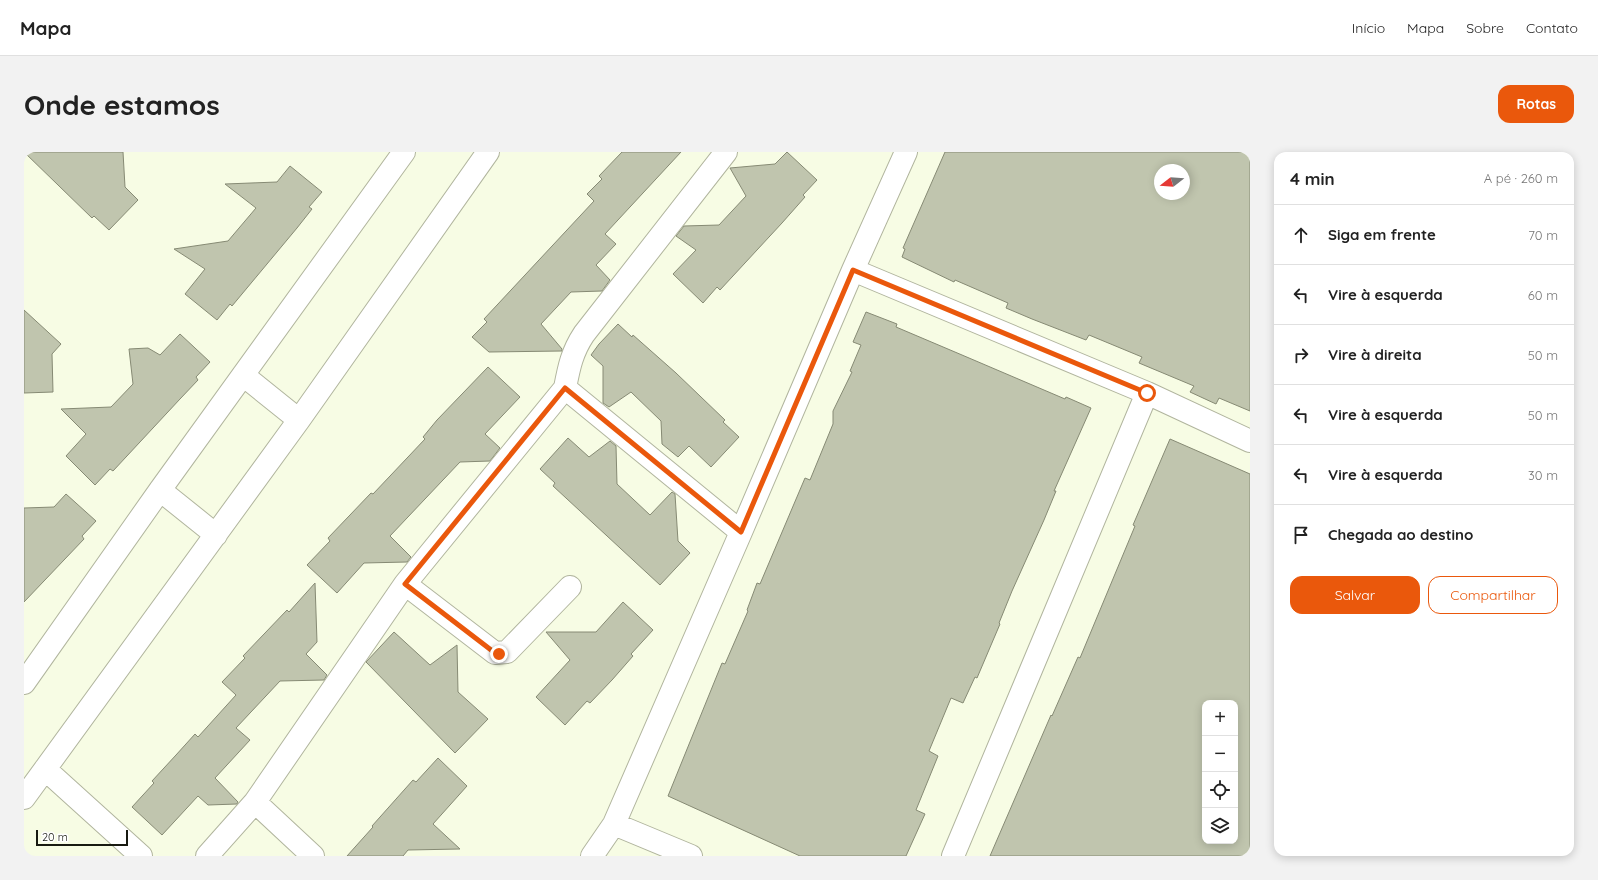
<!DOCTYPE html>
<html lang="pt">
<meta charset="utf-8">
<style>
:root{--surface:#fff;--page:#f2f2f2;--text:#222;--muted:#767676;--line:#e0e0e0;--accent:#ea580c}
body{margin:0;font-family:Quicksand,sans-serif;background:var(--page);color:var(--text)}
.controls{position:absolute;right:12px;bottom:12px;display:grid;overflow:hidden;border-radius:8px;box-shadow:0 2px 10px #0003}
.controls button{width:36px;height:36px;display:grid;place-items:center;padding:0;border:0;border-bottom:1px solid var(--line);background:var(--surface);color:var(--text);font:20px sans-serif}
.compass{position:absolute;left:1130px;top:12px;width:36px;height:36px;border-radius:50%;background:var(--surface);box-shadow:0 2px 10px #0003;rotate:253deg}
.scale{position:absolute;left:12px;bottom:10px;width:92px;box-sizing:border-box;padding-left:4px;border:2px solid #181a11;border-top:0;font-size:11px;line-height:14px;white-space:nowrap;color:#181a11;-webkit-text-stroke:3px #fff;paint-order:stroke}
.stop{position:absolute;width:12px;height:12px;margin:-9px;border:3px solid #ea580c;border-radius:50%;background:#fff}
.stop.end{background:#ea580c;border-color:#fff;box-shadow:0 1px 4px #0008}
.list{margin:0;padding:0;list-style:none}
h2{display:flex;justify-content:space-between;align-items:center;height:52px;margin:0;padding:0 16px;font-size:17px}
h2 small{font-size:13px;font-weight:400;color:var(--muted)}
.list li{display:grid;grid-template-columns:26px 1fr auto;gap:12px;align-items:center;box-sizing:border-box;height:60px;padding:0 16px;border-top:1px solid var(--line)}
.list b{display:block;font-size:15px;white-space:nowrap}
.list em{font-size:13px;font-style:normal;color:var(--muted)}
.actions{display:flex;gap:8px;padding:12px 16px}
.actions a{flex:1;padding:9px 0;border:1px solid var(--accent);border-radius:12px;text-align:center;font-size:14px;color:var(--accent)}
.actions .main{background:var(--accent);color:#fff}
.icon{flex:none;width:22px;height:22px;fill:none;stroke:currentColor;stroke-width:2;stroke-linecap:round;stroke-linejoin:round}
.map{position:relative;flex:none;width:1226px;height:704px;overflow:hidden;border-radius:12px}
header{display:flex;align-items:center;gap:24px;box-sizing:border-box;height:56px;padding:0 20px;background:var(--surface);border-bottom:1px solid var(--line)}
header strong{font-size:19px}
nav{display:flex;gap:22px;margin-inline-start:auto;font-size:14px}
.intro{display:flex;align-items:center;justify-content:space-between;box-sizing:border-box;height:96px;padding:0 24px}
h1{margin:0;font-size:28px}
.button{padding:10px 18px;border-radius:12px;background:var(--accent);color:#fff;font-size:14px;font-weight:700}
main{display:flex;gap:24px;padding:0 24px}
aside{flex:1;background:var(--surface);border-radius:12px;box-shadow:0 2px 10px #0003}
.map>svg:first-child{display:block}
</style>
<header>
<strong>Mapa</strong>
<nav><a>Início</a><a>Mapa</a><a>Sobre</a><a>Contato</a></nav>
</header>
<div class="intro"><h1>Onde estamos</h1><a class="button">Rotas</a></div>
<main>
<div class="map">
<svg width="1226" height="704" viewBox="0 0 1226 704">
<rect width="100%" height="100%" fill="#f7fce4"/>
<path fill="#c0c5ae" stroke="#868a74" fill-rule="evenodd" d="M 0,0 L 99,0 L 101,35 L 114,48 L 85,78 L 70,64 L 68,66 Z
M 598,0 L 657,0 L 581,82 L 592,92 L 572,113 L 586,128 L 578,139 L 547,140 L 517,172 L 538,197 L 538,199 L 465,200 L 448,185 L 463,170 L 460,167 L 570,49 L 563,42 L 578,27 L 575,24 Z
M 763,0 L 793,28 L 779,43 L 781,45 L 758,71 L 696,138 L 693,135 L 679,151 L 649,122 L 672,98 L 652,84 L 660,74 L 695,73 L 722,44 L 706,16 L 751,12 Z
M 921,0 L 1226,0 L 1226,259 L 1195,246 L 1192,252 L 1166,240 L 1170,234 L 1115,211 L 1118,205 L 1065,183 L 1062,188 L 1008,167 L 982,156 L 984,151 L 931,128 L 930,130 L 878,105 L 881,97 L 879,96 ZM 1136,18 L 1160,18 L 1160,42 L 1136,42 Z
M 266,14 L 298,40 L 285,55 L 288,57 L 273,76 L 208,154 L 206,152 L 193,168 L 161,142 L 181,117 L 150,97 L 204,89 L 232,56 L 201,32 L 253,30 Z
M 0,158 L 37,192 L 28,202 L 29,240 L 0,241 Z
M 842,160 L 873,172 L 872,175 L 938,203 L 1041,247 L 1042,245 L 1067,256 L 1030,339 L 1032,339 L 1020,368 L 988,439 L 975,471 L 976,472 L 953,526 L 951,525 L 939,551 L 927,546 L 905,599 L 914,604 L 892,658 L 901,662 L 882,704 L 776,704 L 644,644 L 698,511 L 701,512 L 724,459 L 723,458 L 733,431 L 736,432 L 781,326 L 786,328 L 809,272 L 809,259 L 828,220 L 826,219 L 837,193 L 829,190 Z
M 594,172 L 608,185 L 609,183 L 652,221 L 701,268 L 699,270 L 715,285 L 687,315 L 665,294 L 654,305 L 638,292 L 637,269 L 607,240 L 585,255 L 579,251 L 579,214 L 567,203 L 575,192 Z
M 156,182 L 186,210 L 172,225 L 174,228 L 156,247 L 89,319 L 86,317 L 71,333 L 42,304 L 62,282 L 37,257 L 87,255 L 109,232 L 105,197 L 124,196 L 136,203 Z
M 464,215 L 496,245 L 461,282 L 476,296 L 466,309 L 436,310 L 366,384 L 387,405 L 383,410 L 340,411 L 313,441 L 283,413 L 306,389 L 304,386 L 347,341 L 349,342 L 401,287 L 399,285 L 413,268 Z
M 544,286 L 565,305 L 586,289 L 592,294 L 593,332 L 626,363 L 648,340 L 651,342 L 654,389 L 666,401 L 636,433 L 529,334 L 531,331 L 516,317 Z
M 1146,287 L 1226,322 L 1226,704 L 966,704 L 1027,563 L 1028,564 L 1054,505 L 1056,506 L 1111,374 L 1109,373 ZM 1181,551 L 1211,551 L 1211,689 L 1181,689 Z
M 42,342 L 72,369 L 58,384 L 60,387 L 0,450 L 0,356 L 30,355 Z
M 291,431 L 293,490 L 282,502 L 303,523 L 300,528 L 256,529 L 212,576 L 226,588 L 191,626 L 214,650 L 213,652 L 184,653 L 174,644 L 138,683 L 108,655 L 130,631 L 128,629 L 152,603 L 171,582 L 174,585 L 212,543 L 198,530 L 221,506 L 219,504 L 263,458 L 265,460 Z
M 599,450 L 629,478 L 607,502 L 609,504 L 588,528 L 566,551 L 563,549 L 541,573 L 512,545 L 546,508 L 522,480 L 572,480 Z
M 370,480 L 406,513 L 433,493 L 434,540 L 464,567 L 431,601 L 342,510 Z
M 414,606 L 443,634 L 409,672 L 436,697 L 384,698 L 379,704 L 323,704 L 349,675 L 348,674 L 389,628 L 392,630 Z"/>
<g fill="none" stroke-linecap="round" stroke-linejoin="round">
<defs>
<path id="minor" d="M 829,118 L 1123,241 L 1226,289
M 219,223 L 275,268
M 541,236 C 545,215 548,200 560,182 L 702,0
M 136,338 L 192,383
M 546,435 L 483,500 L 471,501 L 381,432 L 541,236 L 717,380
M 0,531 L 136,338 L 380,0
M 21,617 L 117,704
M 0,646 L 275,268 L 464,0
M 231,650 L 381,432
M 183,704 L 231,650 L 289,704
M 568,704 L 590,672
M 667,704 L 590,672 L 717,380 L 829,118 L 882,0
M 929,704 L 1123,241"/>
</defs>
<use href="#minor" stroke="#b1b59e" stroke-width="24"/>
<use href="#minor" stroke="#fff" stroke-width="22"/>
</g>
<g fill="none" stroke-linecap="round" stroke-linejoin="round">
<path stroke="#ea580c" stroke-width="5" d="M 475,502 L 471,501 L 381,432 L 541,236 L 717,380 L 829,118 L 1123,241"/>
</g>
</svg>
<div class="controls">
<button>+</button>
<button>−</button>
<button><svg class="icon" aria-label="locate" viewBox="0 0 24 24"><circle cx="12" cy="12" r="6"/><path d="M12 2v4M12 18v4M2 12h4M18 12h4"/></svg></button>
<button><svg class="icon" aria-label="layers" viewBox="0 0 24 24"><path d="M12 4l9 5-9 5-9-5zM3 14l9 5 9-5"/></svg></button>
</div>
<svg class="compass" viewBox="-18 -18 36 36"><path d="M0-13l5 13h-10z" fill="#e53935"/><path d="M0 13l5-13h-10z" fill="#767676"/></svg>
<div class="scale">20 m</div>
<div class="stop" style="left:1123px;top:241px"></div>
<div class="stop end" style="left:475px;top:502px"></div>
</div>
<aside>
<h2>4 min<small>A pé · 260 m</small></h2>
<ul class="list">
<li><svg class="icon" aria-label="ahead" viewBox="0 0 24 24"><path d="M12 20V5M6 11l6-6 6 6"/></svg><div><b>Siga em frente</b></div><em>70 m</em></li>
<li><svg class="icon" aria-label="left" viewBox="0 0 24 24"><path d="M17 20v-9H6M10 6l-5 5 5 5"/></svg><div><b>Vire à esquerda</b></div><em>60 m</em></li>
<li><svg class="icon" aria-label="right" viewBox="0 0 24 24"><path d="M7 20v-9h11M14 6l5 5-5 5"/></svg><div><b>Vire à direita</b></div><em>50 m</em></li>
<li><svg class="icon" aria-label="left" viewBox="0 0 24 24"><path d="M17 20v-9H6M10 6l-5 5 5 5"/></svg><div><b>Vire à esquerda</b></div><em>50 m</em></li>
<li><svg class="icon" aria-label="left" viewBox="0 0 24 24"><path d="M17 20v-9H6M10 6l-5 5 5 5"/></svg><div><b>Vire à esquerda</b></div><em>30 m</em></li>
<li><svg class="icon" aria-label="arrive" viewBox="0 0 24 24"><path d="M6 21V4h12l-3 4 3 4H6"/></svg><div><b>Chegada ao destino</b></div></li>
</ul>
<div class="actions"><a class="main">Salvar</a><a>Compartilhar</a></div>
</aside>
</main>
